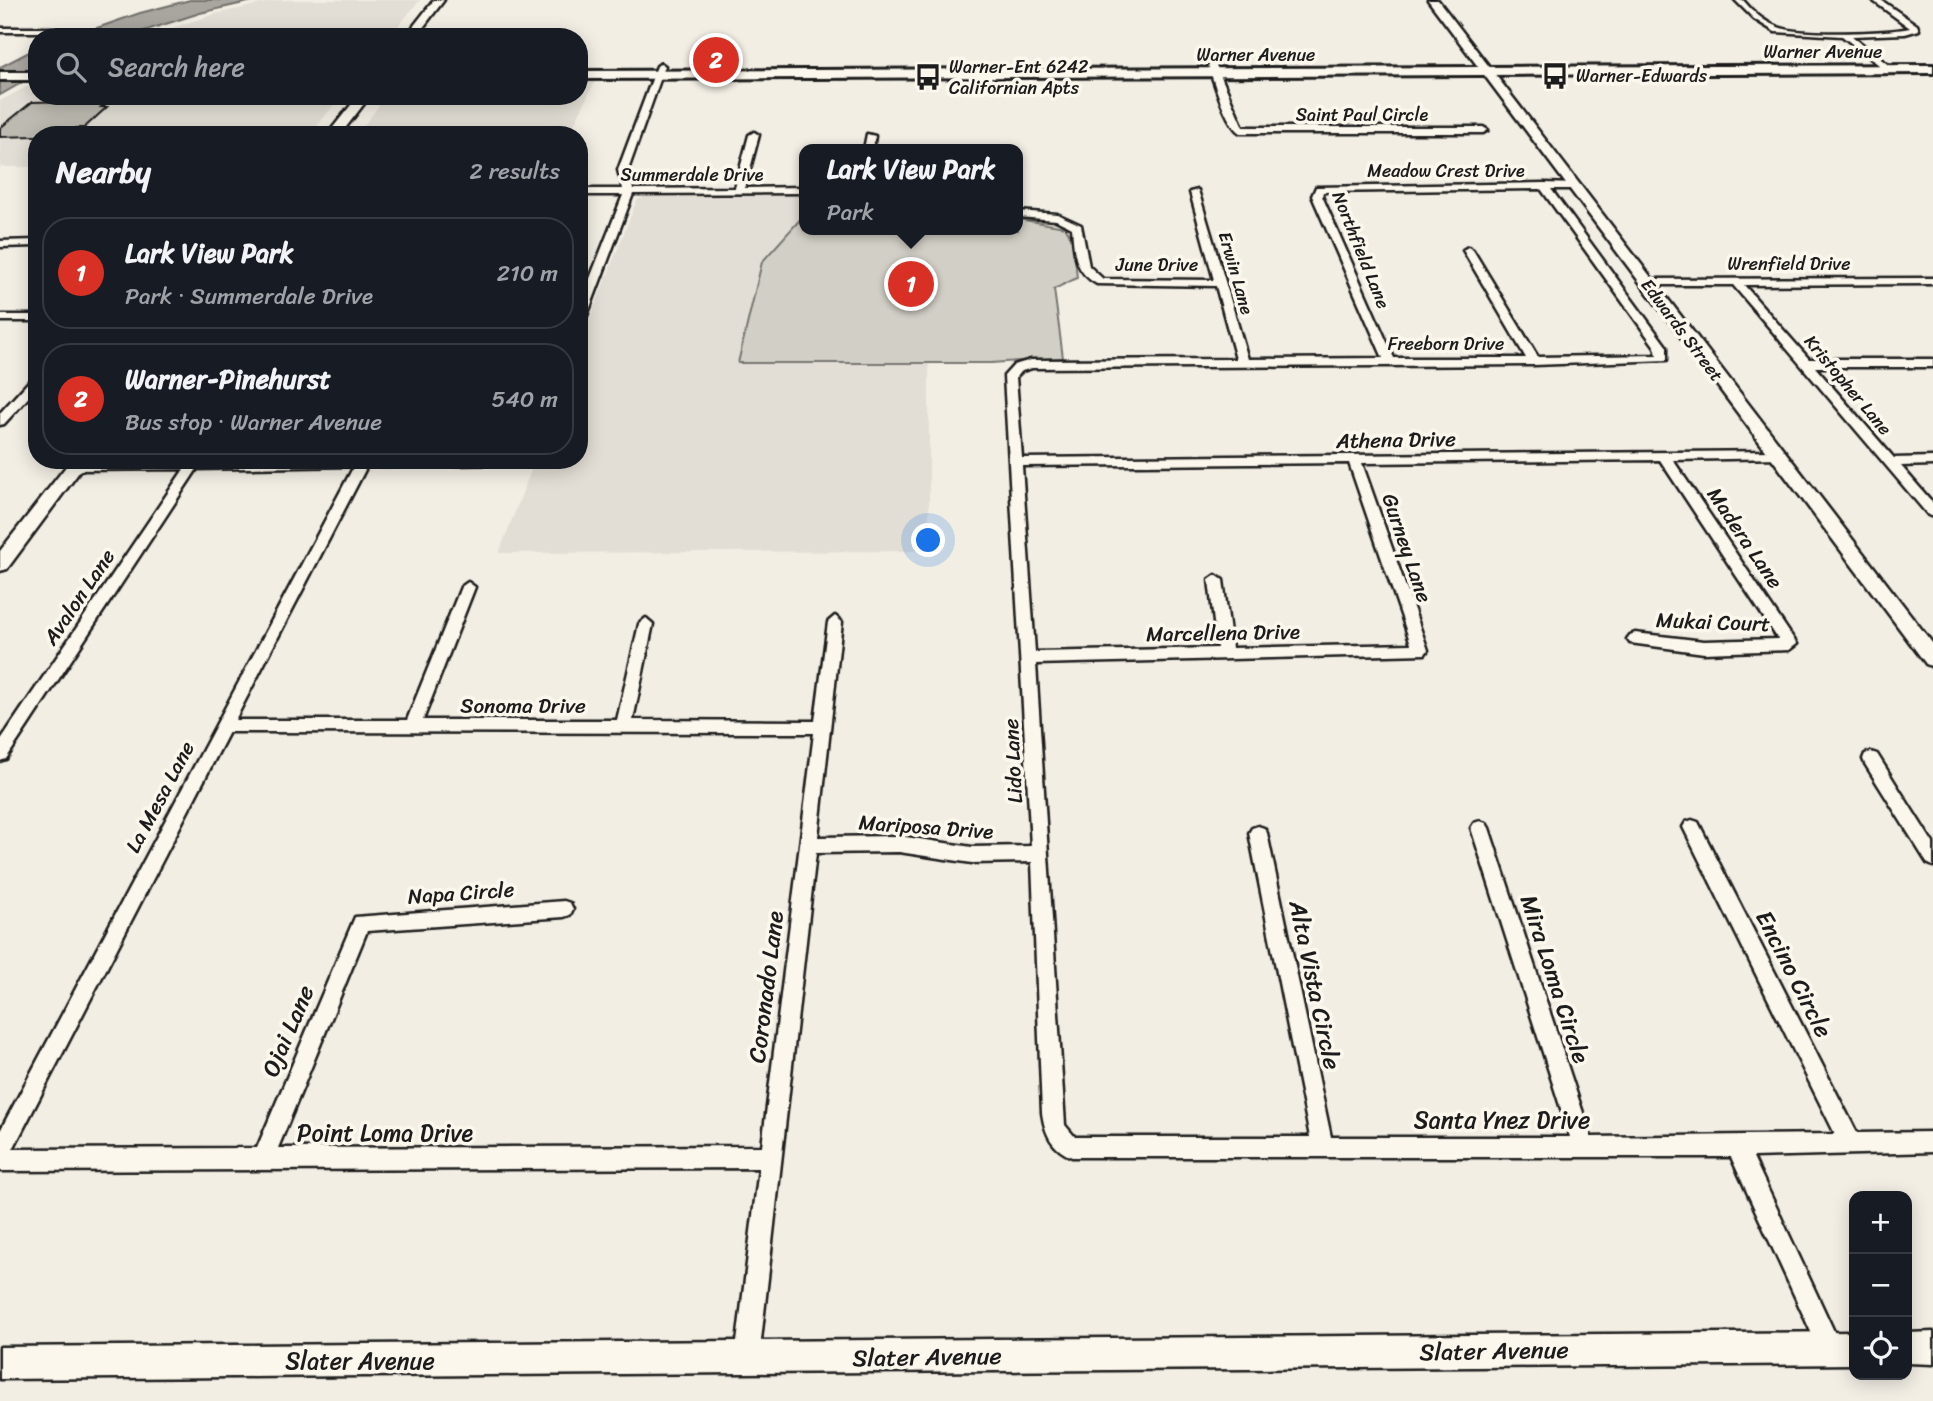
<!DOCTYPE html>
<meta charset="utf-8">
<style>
:root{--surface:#171b24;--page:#242831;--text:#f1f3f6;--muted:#9ea1a6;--line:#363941;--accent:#d93025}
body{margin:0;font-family:Sriracha,sans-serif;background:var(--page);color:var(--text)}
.controls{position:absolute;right:21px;bottom:21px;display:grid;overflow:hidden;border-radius:14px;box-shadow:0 4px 18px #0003}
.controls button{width:63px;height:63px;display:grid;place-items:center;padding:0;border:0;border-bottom:2px solid var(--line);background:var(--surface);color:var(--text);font:35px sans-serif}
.you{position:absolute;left:929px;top:541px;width:24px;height:24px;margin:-18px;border:5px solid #fff;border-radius:50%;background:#1a73e8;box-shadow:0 0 0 10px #1a73e833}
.badge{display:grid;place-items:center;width:46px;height:46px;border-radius:50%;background:var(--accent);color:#fff;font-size:23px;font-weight:700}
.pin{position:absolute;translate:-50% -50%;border:4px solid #fff;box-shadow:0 2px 7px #0006}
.popup{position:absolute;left:799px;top:144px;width:224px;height:91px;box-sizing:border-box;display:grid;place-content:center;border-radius:14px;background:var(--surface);filter:drop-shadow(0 2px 5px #0005);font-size:23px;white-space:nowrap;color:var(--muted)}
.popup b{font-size:26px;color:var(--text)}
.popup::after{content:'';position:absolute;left:50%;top:100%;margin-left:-14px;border:14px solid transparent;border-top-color:var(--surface)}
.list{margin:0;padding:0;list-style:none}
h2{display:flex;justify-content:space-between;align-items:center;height:91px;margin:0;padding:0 28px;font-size:30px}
h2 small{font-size:23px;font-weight:400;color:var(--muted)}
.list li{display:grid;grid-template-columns:46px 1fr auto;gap:21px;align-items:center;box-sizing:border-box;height:112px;margin:0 14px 14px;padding:0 14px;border:2px solid var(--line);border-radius:28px}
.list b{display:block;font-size:26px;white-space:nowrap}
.list p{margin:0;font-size:23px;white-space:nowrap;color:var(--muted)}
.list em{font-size:23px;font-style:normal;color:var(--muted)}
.icon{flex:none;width:38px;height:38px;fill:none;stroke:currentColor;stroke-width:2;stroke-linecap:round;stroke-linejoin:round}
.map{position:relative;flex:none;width:1933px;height:1401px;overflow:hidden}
.search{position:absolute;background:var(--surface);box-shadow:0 4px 18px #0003;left:28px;top:28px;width:560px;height:77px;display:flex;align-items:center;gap:18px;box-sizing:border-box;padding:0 24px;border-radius:28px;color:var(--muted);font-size:26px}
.panel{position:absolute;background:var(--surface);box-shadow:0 4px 18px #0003;left:28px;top:126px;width:560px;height:343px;border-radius:28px}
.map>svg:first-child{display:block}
</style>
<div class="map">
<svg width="1933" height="1401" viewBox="0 0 1933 1401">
<rect width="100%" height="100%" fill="#f2eee4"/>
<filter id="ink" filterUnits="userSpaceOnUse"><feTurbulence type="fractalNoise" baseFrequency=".0143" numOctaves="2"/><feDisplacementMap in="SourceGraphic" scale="14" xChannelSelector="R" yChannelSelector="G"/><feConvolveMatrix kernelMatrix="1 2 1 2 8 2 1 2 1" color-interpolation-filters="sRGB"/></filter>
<g filter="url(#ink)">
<path fill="#e2ded5" d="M 279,0 L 420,0 L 389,37 L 145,37 L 215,14 Z
M 579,81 L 595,81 L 569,135 L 357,135 L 386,96 L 579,96 Z
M 36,82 L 37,96 L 341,96 L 310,135 L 37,135 L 37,167 L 0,167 L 0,101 Z
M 652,194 L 804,194 L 804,215 L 762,262 L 738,363 L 929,363 L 929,551 L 499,553 L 535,460 L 579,460 L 579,347 L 637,200 Z"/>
<path fill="#d2cfc6" stroke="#777671" stroke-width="2" d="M 804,215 L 804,230 L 1018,230 L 1018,219 L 1065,227 C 1076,241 1075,261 1077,278 L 1054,289 L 1063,358 L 991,363 L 738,363 L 762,262 Z"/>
<path fill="#a9a6a0" stroke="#716f6b" stroke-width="2" d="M 190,0 L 257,0 L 200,13 L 125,37 L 71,37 L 140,13 Z
M 37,48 L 37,74 L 0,95 L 0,67 Z"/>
<path fill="#bdbab1" stroke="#1c1c1c" stroke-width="2" d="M 76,96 L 106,96 L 101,101 L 108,101 L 101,107 L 107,107 L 84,128 L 76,128 L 69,135 L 0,137 L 0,128 L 32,102 L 70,101 Z"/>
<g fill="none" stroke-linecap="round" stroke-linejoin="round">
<defs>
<path id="street" d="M 1735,0 L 1743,0 C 1752,11 1764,22 1778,27 C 1801,36 1884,33 1910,28 L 1872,0 L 1881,0 L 1917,25 L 1919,30 L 1905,34 L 1852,36 L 1891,67 L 1891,71 L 1888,72 L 1842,36 L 1775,32 L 1754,19 Z
M 0,28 L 51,28 L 55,30 L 51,32 L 0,32 Z
M 661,63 L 665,66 L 628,170 L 633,189 L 735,188 L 749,135 L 754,132 L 759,135 L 745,188 L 804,187 L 804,193 L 633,194 L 585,321 L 579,324 L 579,306 L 623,195 L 579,195 L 579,189 L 623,189 L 618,170 L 657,66 Z
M 1212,63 L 1216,65 L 1243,127 L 1483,127 L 1488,130 L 1483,133 L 1240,133 C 1226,124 1214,82 1208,65 Z
M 867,134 L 875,136 L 873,149 L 864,149 Z
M 1544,183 L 1576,184 L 1576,188 L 1573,189 L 1551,189 L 1667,347 L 1667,360 L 1534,365 L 1032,368 L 1022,371 L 1016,377 L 1022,458 L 1778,451 L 1783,452 L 1783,458 L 1673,460 L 1797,644 L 1789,650 L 1704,653 L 1630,643 L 1627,639 L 1630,635 L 1635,633 L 1704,641 L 1778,639 L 1660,460 L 1362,463 L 1428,650 L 1425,654 L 1036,664 L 1065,1125 L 1075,1137 L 1310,1137 L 1249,833 L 1252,828 L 1258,826 L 1264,828 L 1267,833 L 1331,1137 L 1570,1137 L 1471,828 L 1474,823 L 1480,821 L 1486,823 L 1489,828 L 1591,1137 L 1835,1134 L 1683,827 L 1686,822 L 1692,820 L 1698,822 L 1857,1133 L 1933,1132 L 1933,1152 L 1753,1157 L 1838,1340 L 1842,1348 L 1838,1356 L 1830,1360 L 1822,1356 L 1731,1157 L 1072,1157 C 1052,1149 1045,1134 1042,1113 L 1032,862 L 972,863 L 899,852 L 816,853 L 759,1358 L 755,1366 L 747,1370 L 739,1366 L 735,1358 L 759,1168 L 0,1171 L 0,1131 L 354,466 L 197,469 L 6,759 L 0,761 L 0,741 L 184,469 L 76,470 L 69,466 L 71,463 L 187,460 L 520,460 L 514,464 L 367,466 L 235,720 L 407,720 L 461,587 L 468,582 L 475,587 L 423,720 L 617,720 L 639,624 L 646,618 L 653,624 L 633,720 L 815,721 L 828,622 L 835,616 L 842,622 L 818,837 L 899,836 L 972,847 L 1031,846 L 1004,376 L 1014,365 L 1031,360 L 1236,359 L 1216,286 L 1097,284 C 1074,272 1074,251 1072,228 L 1056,220 L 1018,217 L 1018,211 L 1057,214 L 1081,225 L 1089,266 L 1103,279 L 1214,280 L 1190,192 L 1198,190 L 1248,359 L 1383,358 L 1312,196 L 1316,187 ZM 1541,189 L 1655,347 L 1657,355 L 1538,357 L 1473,250 L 1468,247 L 1463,250 L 1526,358 L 1394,358 L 1322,196 L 1323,192 ZM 1349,463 L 1411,644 L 1232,648 L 1223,580 L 1216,575 L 1209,580 L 1217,648 L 1035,652 L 1022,466 ZM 229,732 L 814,733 L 762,1146 L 278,1148 L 367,931 L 564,917 L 570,915 L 573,909 L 570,903 L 564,901 L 355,917 L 257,1148 L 13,1149 Z
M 37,240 L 37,246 L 0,247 L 0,241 Z
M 1933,278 L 1933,284 L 1744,285 L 1809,359 L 1933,359 L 1933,367 L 1815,367 L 1894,458 L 1933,457 L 1933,465 L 1901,466 L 1933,503 L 1933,517 L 1928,515 L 1733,285 L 1645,285 L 1640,282 L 1645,279 Z
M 0,315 L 37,315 L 37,321 L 0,321 Z
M 37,376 L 37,388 L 4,424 L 0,425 L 0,413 L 33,377 Z
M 1871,752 L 1877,754 L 1933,843 L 1933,866 L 1927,863 L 1865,764 L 1863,759 L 1865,754 Z"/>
<path id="secondary" d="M 434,0 L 444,0 L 416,37 L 405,37 Z
M 1428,0 L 1438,0 L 1933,644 L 1933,667 L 1926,664 Z
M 358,96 L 370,96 L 340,135 L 327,135 Z
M 71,460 L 88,460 L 7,569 L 0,571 L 0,551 Z
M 1854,1332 L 1854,1364 L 0,1379 L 0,1347 Z
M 1933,1332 L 1933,1364 L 1907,1363 L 1907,1333 Z"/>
<path id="primary" d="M 1933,65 L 1933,73 L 579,79 L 579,71 Z
M 0,72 L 37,72 L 37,80 L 0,80 Z"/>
</defs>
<use href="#street" stroke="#1c1c1c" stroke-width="5"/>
<use href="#secondary" stroke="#1c1c1c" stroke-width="5"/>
<use href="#primary" stroke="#1c1c1c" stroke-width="6"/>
<use href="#street" fill="#fbf7ec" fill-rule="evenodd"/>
<use href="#secondary" fill="#fbf7ec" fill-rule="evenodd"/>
<use href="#primary" fill="#fbf7ec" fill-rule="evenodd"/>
</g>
</g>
<defs>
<symbol id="bus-bare" viewBox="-9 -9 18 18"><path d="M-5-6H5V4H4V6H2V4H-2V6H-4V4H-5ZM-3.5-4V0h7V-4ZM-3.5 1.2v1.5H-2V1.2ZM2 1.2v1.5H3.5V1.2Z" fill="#1c1c1c" stroke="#fbf7ec" stroke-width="2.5" paint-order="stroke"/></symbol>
</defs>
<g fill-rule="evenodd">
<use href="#bus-bare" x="1536" y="57" width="38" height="38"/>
<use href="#bus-bare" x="909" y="58" width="38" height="38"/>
</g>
<g text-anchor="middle" stroke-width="7" stroke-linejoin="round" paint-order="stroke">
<g font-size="18" fill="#1c1c1c" stroke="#fbf7ec">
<text x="1823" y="58">Warner Avenue</text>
<text x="1256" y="61">Warner Avenue</text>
<text x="1362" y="121">Saint Paul Circle</text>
<text x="1446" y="177">Meadow Crest Drive</text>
<text x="692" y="181">Summerdale Drive</text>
<text transform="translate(1361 250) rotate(68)" y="6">Northfield Lane</text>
<text x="1789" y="270">Wrenfield Drive</text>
<text x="1157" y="271">June Drive</text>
<text transform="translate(1236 273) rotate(74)" y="6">Erwin Lane</text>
<text transform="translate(1682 330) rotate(53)" y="6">Edwards Street</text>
<text x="1446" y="350">Freeborn Drive</text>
<text transform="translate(1848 385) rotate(50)" y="6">Kristopher Lane</text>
</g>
<g font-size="18" fill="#1c1c1c" stroke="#fbf7ec" text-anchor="start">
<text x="949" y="73">Warner-Ent 6242<tspan x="949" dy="21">Californian Apts</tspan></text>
<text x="1576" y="82">Warner-Edwards</text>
</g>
<g font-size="21" fill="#1c1c1c" stroke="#fbf7ec">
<text transform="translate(1396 440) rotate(-1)" y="7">Athena Drive</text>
<text transform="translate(1745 538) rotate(56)" y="7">Madera Lane</text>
<text transform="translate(1407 548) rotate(71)" y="7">Gurney Lane</text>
<text transform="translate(79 597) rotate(-56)" y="7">Avalon Lane</text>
<text transform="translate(1713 622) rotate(2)" y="7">Mukai Court</text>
<text transform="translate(1223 633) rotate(-1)" y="7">Marcellena Drive</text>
<text x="523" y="713">Sonoma Drive</text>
<text transform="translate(1013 761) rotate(-93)" y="7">Lido Lane</text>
<text transform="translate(160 797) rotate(-62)" y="7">La Mesa Lane</text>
<text transform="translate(926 827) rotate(4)" y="7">Mariposa Drive</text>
<text transform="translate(461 893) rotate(-4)" y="7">Napa Circle</text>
</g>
<g font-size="24" fill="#1c1c1c" stroke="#fbf7ec">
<text transform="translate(1794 974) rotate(63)" y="8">Encino Circle</text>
<text transform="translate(1555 979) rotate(72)" y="8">Mira Loma Circle</text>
<text transform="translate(1315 985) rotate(78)" y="8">Alta Vista Circle</text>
<text transform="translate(766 987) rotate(-83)" y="8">Coronado Lane</text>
<text transform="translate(288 1031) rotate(-67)" y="8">Ojai Lane</text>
<text x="1502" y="1128">Santa Ynez Drive</text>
<text x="385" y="1141">Point Loma Drive</text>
<text transform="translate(1494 1351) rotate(-1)" y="8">Slater Avenue</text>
<text transform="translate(927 1357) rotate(-1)" y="8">Slater Avenue</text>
<text x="360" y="1369">Slater Avenue</text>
</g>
</g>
</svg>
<div class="controls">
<button>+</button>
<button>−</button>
<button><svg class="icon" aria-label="locate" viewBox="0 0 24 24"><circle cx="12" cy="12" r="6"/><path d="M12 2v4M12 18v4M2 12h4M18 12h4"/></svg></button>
</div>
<div class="you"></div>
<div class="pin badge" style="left:911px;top:284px">1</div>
<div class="popup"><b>Lark View Park</b>Park</div>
<div class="pin badge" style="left:716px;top:60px">2</div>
<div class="search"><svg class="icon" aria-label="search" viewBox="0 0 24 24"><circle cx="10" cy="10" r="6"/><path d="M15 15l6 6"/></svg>Search here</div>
<section class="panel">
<h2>Nearby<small>2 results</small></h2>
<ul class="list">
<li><span class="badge">1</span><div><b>Lark View Park</b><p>Park · Summerdale Drive</p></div><em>210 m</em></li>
<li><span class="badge">2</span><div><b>Warner-Pinehurst</b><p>Bus stop · Warner Avenue</p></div><em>540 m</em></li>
</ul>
</section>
</div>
